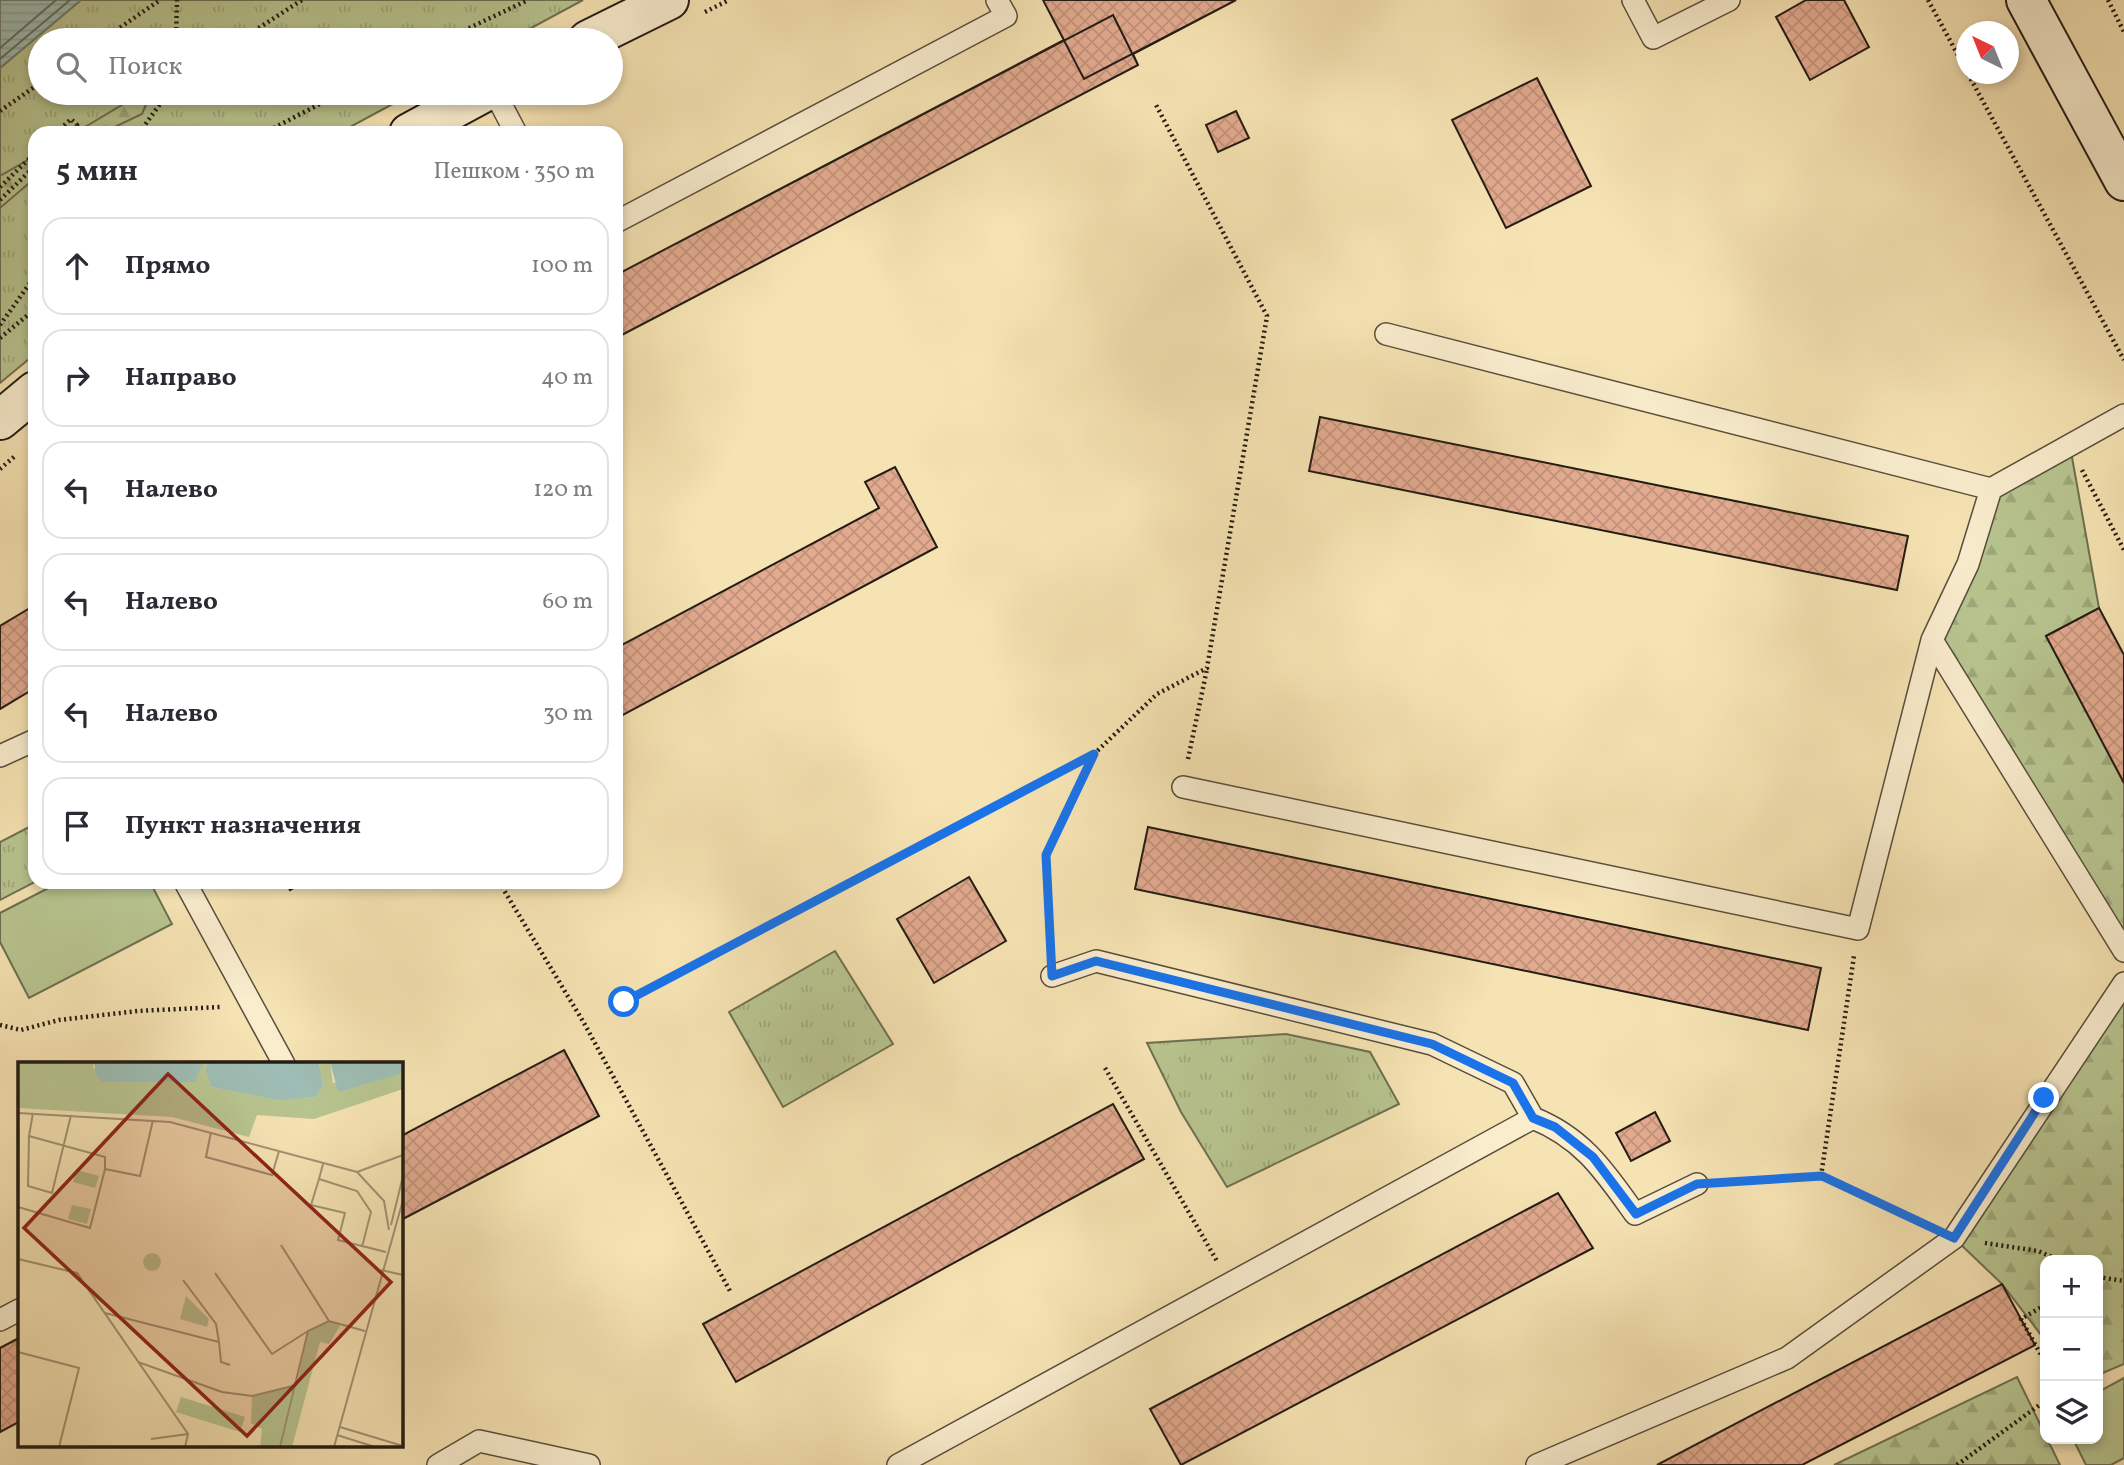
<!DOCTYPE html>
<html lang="ru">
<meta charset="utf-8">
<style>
:root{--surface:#fff;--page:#f2f2f3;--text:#2b2b33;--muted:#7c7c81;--line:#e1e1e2}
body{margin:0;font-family:Vollkorn,serif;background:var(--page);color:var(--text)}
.controls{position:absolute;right:21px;bottom:21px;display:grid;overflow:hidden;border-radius:14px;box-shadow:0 4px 10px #0003}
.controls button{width:63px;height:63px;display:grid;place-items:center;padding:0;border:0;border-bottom:2px solid var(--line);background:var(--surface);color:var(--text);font:35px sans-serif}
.compass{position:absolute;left:1956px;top:21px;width:63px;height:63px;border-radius:50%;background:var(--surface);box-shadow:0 4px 10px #0003;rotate:317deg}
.stop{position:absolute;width:21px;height:21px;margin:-16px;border:5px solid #1a73e8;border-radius:50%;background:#fff}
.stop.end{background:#1a73e8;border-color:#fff;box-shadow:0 2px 7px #0008}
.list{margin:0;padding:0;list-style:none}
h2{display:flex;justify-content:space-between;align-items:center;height:91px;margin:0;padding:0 28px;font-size:30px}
h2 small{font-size:23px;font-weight:400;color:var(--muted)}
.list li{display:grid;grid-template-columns:46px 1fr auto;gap:21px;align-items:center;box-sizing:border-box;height:98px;margin:0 14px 14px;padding:0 14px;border:2px solid var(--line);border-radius:21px}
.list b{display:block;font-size:26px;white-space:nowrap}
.list em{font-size:23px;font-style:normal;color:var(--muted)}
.icon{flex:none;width:38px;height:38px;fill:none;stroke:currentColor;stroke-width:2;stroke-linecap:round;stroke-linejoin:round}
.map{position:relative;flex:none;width:2124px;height:1465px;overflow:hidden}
.search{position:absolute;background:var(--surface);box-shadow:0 4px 10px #0003;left:28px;top:28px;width:595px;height:77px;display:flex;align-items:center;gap:18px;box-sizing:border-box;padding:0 24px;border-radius:38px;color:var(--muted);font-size:26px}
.panel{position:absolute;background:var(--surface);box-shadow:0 4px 10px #0003;left:28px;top:126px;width:595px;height:763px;border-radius:21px}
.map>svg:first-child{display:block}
</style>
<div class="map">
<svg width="2124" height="1465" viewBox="0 0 2124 1465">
<defs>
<pattern id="grass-tufts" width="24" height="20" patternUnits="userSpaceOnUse" patternTransform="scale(1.75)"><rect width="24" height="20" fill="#b8c590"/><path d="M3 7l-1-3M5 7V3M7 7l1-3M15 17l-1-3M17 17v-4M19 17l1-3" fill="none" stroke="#9ea97b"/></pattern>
<pattern id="forest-firs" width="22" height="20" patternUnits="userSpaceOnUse" patternTransform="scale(1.75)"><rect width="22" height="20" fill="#b8c590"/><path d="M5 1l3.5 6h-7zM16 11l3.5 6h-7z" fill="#9ea97b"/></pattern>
<pattern id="water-rules" width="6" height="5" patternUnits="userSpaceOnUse" patternTransform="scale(1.75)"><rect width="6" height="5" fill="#9ebdb4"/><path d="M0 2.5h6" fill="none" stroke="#88a29a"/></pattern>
<pattern id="building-cross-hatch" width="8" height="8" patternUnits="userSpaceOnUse" patternTransform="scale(1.75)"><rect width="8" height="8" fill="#e2aa8f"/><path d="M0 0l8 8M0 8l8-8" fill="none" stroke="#c2927a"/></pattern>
</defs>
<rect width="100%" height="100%" fill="#f6e3b3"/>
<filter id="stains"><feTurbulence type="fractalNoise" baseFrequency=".00286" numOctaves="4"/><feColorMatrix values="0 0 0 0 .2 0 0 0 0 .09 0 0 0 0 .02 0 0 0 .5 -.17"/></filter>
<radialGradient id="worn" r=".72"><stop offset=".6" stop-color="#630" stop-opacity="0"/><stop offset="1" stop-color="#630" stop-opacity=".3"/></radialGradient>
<path fill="url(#grass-tufts)" stroke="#6e7052" stroke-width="2" d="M 81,0 L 583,0 L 509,40 L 40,40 L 40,93 L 413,93 L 339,133 L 35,133 L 35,354 L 0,383 L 0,68 Z
M 35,824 L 35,882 L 0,900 L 0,842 Z
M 835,951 L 893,1044 L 783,1107 L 729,1012 Z
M 1286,1034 L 1370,1052 L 1399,1104 L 1227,1187 L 1181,1112 L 1147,1043 Z"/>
<path fill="url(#forest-firs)" stroke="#6e7052" stroke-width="2" d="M 142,93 L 151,93 L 142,114 L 102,133 L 75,133 Z
M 35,156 L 35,178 L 0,208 L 0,176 Z
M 2070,446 L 2099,608 L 2046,636 L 2124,783 L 2124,951 L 1932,640 L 1991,489 Z
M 2124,983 L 2124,1364 L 2098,1375 L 2098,1260 L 2045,1260 L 2045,1340 L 2002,1284 L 1954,1238 Z
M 2017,1377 L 2060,1465 L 1834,1465 Z"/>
<path fill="#b8c590" stroke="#6e7052" stroke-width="2" d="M 60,882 L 150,882 L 172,924 L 29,998 L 0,942 L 0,913 Z
M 2124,1378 L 2124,1458 L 2111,1465 L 2086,1465 L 2073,1439 L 2098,1439 L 2098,1392 Z"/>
<path fill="url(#water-rules)" stroke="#6d7d74" stroke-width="2" d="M 0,0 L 81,0 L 0,68 Z"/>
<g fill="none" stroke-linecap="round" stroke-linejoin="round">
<path stroke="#606c64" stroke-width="2" d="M 0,48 L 56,0
M 0,59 L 70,0"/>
</g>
<path fill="url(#building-cross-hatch)" stroke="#231c13" stroke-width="2" d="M 1043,0 L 1236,0 L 1084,79 Z
M 1043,0 L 1236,0 L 1133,54 L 1138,65 L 616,338 L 616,275 L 1064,40 Z
M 1806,0 L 1844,0 L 1869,47 L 1810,80 L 1776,17 Z
M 1113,15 L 1138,65 L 616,338 L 616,275 Z
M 1537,78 L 1591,186 L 1506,228 L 1452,120 Z
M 1236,111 L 1249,138 L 1218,152 L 1206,125 Z
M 1320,417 L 1908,536 L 1897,590 L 1309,471 Z
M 895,467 L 937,547 L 621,716 L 616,707 L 616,634 L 622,645 L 879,508 L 865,482 Z
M 35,605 L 35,688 L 0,709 L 0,626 Z
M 2099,608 L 2124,655 L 2124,783 L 2046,636 Z
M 1148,827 L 1821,968 L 1808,1030 L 1135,889 Z
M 969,877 L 1006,941 L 934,983 L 897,919 Z
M 286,882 L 304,882 L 290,890 Z
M 564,1050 L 599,1116 L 401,1220 L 401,1136 Z
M 1113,1104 L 1144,1159 L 736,1382 L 703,1324 Z
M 1655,1112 L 1670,1141 L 1631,1161 L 1616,1133 Z
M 1558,1193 L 1593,1248 L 1181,1465 L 1150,1409 Z
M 2002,1284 L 2035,1345 L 1802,1465 L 1657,1465 Z
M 19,1338 L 19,1422 L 0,1432 L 0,1348 Z"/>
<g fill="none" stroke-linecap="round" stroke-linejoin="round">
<defs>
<path id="lane" d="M 1633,0 L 1653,38 L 1729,0
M 495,93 L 516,133
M 616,222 L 1006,16 L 997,0
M 1386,334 L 1991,489
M 2124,415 L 1991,489 L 1968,564 L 1932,640 L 2124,951
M 0,756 L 35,740
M 1183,787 L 1858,929 L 1932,640
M 185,882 L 284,1064
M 1052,976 L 1096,961 L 1432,1044 L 1513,1083 L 1533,1118
M 0,1320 L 19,1310
M 438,1465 L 479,1441 L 589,1465
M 898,1465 L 1533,1118 C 1583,1138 1605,1172 1635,1214 L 1697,1184
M 1537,1465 L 1787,1358 L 1954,1238 L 2124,983"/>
<path id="secondary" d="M 2026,0 L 2124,181
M 588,40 L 669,0
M 409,133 L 483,93
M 0,420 L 35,391"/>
</defs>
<use href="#lane" stroke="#584e3b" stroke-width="24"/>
<use href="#secondary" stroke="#231c13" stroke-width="42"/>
<path stroke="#231c13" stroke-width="4.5" stroke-dasharray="2 3.5" stroke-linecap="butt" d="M 1928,0 L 1966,70
M 2108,0 L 2124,32
M 705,12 L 729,0
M 102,40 L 160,0
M 176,40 L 177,0
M 240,40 L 302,0
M 444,40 L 528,0
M 1968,74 L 2124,360
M 532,101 L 548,93
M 0,111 L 40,83
M 56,133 L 71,119 L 77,125 L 69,133
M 139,133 L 168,93
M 264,133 L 341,93
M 0,187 L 35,153
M 0,200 L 35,166
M 0,325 L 35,276
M 0,338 L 35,309
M 0,469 L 15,456
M 2082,470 L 2124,550
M 1188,759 L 1207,669
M 499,882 L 584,1023 L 730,1291
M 1051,947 L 1046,855 L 1094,754 L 1157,694 L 1207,668 L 1267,316 L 1155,103
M 624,1002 L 1094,754
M 0,1025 L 21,1030 L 59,1020 L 138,1011 L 220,1007
M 1105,1068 L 1217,1261
M 1821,1176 L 1854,956
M 1723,1182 L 1821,1176 L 1924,1224
M 1985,1243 L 2038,1251 L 2059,1260
M 2098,1277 L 2124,1281
M 2045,1305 L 2021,1319 L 2045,1362
M 1957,1465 L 2045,1401"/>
<use href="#lane" stroke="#f9edce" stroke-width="21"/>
<use href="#secondary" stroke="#f9edce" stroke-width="38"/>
</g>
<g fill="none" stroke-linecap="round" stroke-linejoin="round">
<path stroke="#1a73e8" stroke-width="9" d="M 624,1002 L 1094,754 L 1046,855 L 1052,976 L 1096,961 L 1432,1044 L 1513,1083 L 1533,1118 L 1555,1127 L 1593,1157 L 1636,1214 L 1697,1184 L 1822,1176 L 1954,1238 L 2044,1098"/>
</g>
<g transform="translate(18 1062)">
<rect width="385" height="385" fill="#f6e3b3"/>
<path d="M 0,0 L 76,0 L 75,6 L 102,17 L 162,20 L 181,0 L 190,0 L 187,6 L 193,25 L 261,37 L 298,35 L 305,24 L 301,0 L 312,0 L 315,21 L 385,11 L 385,27 L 296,57 L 239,53 L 231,75 L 154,55 L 0,46 ZM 54,143 L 73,147 L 69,162 L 50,157 ZM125 200a9 9 0 1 1 18 0a9 9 0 1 1-18 0ZM 168,234 L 191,257 L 189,265 L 162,257 Z" fill="#b8c590"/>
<path d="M 0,2 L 57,7 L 66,16 L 50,26 L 58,27 L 60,34 L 30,36 L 0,30 ZM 115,27 L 129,30 L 158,36 L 72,32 ZM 311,259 L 323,262 L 311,282 L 302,280 L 274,385 L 242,385 L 244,367 L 233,361 L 234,334 L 279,323 L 290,269 ZM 163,335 L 227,355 L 222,370 L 158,350 Z" fill="#b8c590"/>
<path d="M 59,108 L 81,114 L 77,126 L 55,120 Z" fill="#b8c590"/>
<path d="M 76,0 L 181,0 L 184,2 L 177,20 L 84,20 L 78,13 ZM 190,0 L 301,0 L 305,24 L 298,35 L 261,38 L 193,25 L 187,7 ZM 312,0 L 385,0 L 385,11 L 320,30 Z" fill="#9ebdb4"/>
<path fill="none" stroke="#a29373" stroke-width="2" d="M 0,51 L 152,60 L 339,110 L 366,139 L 371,168M 193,70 L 188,95 L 254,113 L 261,89M 11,74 L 10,124 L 34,131 L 53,53M 305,102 L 301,117 L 339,129 L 353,150 L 344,185M 87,107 L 122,114 L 135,58M 339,110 L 385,93M 301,117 L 293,143 L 327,151 L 320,178 L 368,190M 0,145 L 72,166 L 87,107 L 87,95 L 11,74 L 15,51M 373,163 L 385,114M 263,183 L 311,259M 0,197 L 59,211 L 170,372 L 167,385M 363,208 L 385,213M 197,211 L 254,292 L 290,269M 165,218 L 198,262 L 201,280M 87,251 L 201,280 L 203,300 L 212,303M 0,290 L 61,306 L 41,385M 120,300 L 204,330 L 234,334 L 279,323M 322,365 L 385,384M 319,373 L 357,385M 133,377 L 170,372M 262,385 L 290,269 L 311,259 L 347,269M 316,385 L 385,138"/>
<path fill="#8f2418" fill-opacity="0.15" stroke="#8f2418" stroke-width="3.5" d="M 150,12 L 373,220 L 229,374 L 6,166 Z"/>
<rect width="385" height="385" fill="none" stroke="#231c13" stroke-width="3.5"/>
</g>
<rect width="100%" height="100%" filter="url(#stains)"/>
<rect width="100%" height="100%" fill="url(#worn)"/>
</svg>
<div class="controls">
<button>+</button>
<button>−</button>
<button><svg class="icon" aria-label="layers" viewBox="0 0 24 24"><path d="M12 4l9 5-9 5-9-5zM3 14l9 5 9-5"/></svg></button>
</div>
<svg class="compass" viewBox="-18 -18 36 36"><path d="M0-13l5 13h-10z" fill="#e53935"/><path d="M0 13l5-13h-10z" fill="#7c7c81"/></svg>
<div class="stop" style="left:624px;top:1002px"></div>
<div class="stop end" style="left:2044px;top:1098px"></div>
<div class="search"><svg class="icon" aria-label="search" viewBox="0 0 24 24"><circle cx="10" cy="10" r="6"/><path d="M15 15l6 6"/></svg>Поиск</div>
<section class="panel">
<h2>5 мин<small>Пешком · 350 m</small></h2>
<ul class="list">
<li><svg class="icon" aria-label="ahead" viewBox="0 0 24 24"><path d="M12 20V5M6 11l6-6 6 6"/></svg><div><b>Прямо</b></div><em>100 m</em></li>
<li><svg class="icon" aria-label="right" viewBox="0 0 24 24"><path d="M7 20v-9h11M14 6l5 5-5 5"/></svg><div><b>Направо</b></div><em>40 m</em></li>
<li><svg class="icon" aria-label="left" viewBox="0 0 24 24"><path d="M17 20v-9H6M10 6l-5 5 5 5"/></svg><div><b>Налево</b></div><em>120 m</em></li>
<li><svg class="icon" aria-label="left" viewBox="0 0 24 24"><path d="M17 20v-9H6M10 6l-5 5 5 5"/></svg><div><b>Налево</b></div><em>60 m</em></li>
<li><svg class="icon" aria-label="left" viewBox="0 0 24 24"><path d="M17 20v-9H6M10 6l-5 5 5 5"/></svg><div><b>Налево</b></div><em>30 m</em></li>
<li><svg class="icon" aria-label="arrive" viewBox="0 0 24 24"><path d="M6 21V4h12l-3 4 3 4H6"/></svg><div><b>Пункт назначения</b></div></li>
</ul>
</section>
</div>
